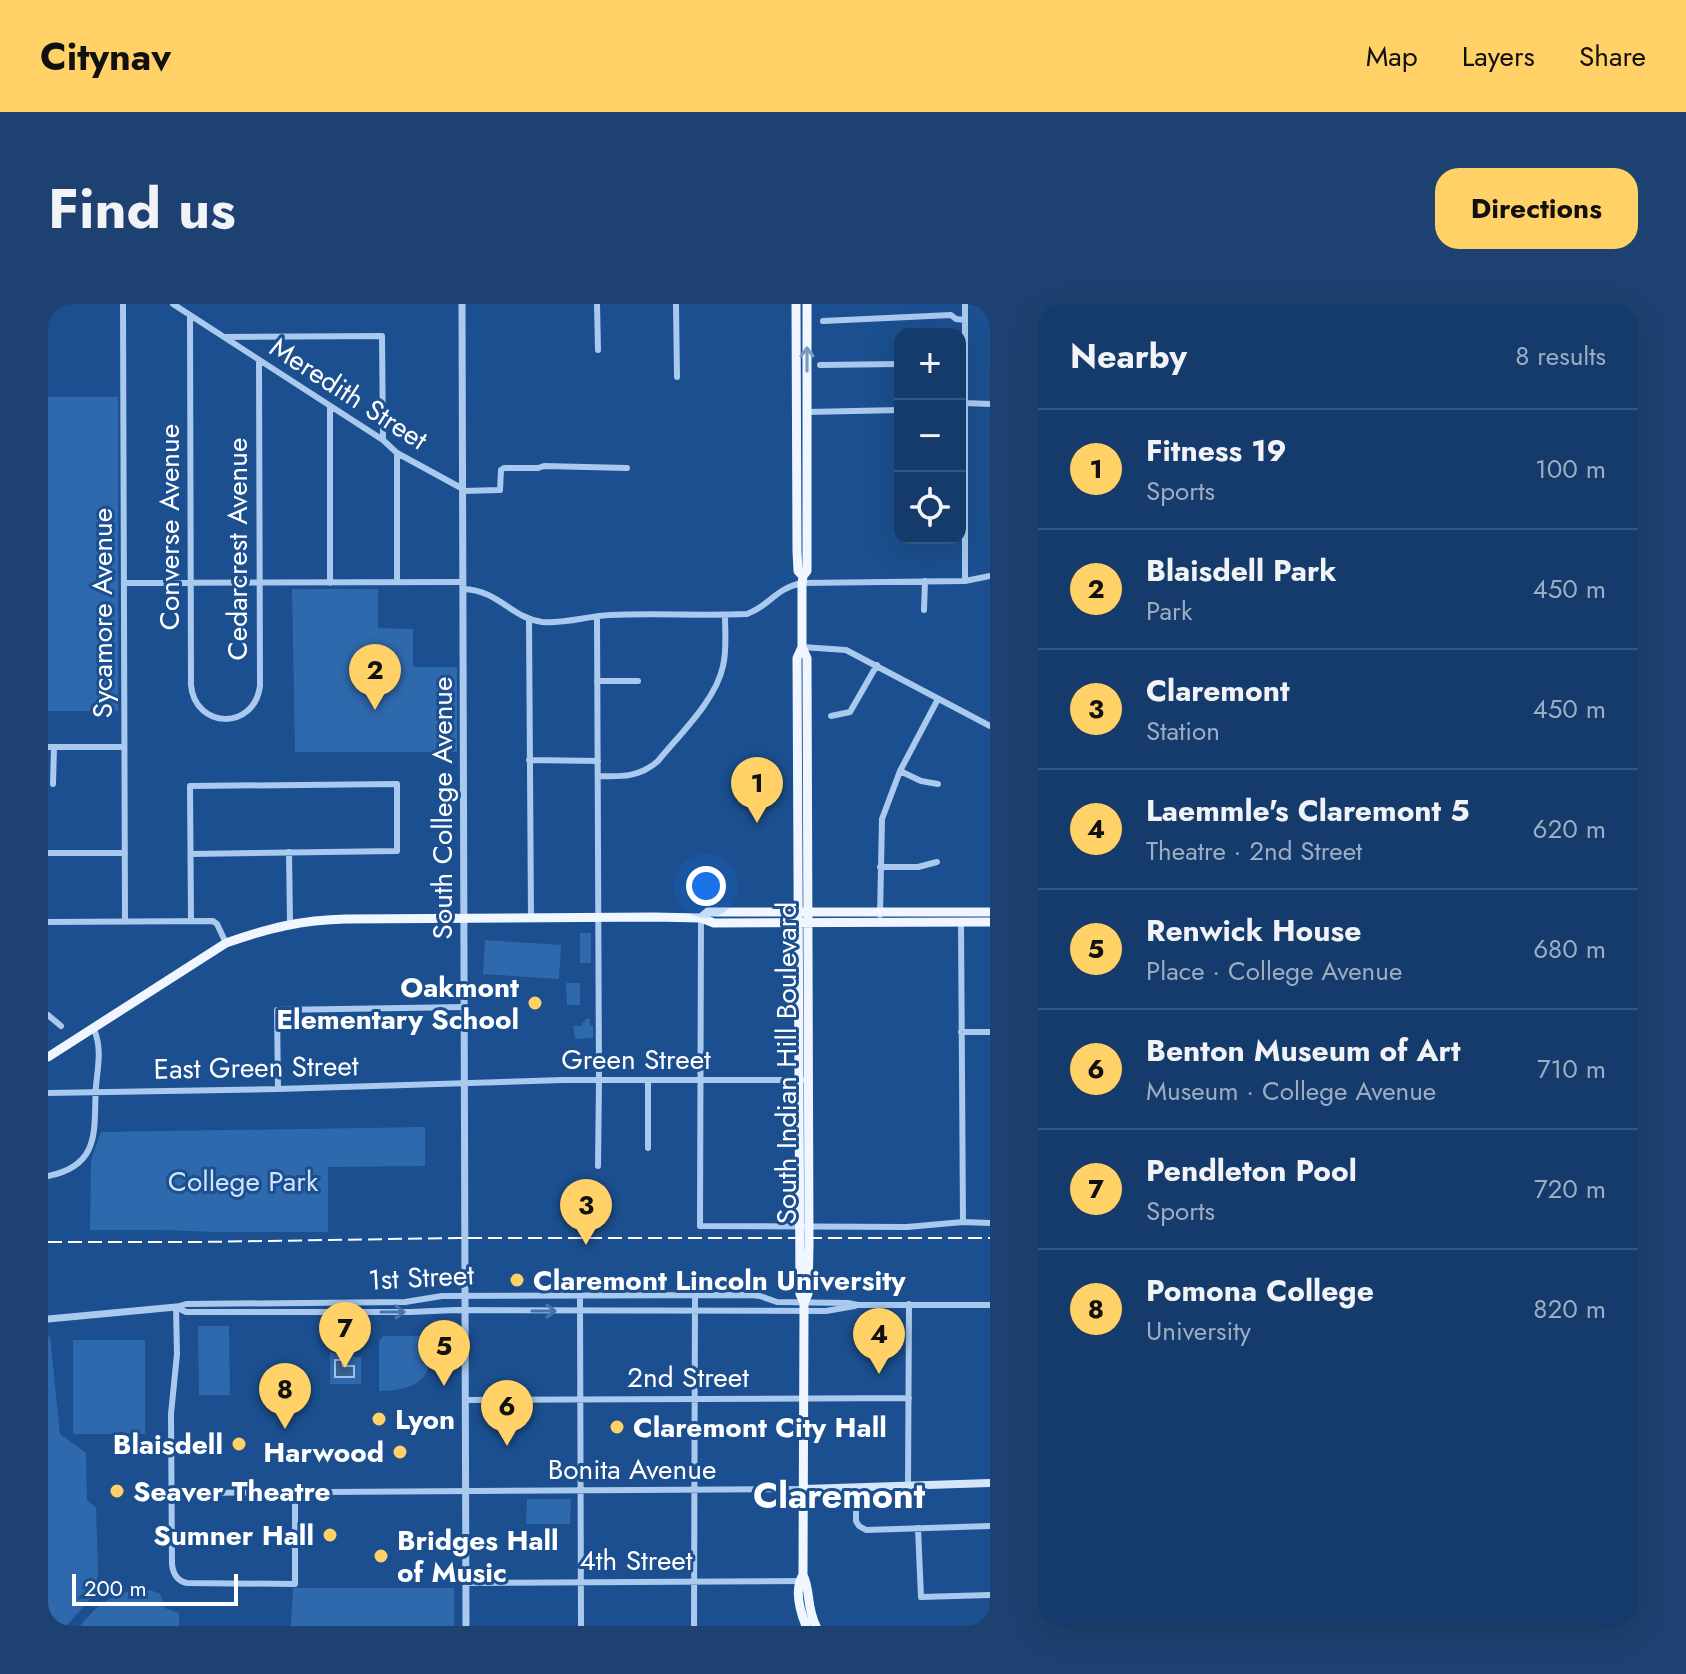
<!DOCTYPE html>
<meta charset="utf-8">
<style>
:root{--surface:#143b6b;--page:#1d4271;--text:#f1f3f6;--muted:#9dadc1;--line:#33557e;--accent:#ffd166}
body{margin:0;font-family:Jost,sans-serif;background:var(--page);color:var(--text)}
.controls{position:absolute;right:24px;top:24px;display:grid;overflow:hidden;border-radius:16px;box-shadow:0 8px 32px #0002}
.controls button{width:72px;height:72px;display:grid;place-items:center;padding:0;border:0;border-bottom:2px solid var(--line);background:var(--surface);color:var(--text);font:40px sans-serif}
.scale{position:absolute;left:24px;bottom:20px;width:166px;box-sizing:border-box;padding-left:8px;border:4px solid #fff;border-top:0;font-size:22px;line-height:28px;white-space:nowrap;color:#fff;-webkit-text-stroke:6px #1b4f8f;paint-order:stroke}
.you{position:absolute;left:658px;top:582px;width:28px;height:28px;margin:-20px;border:6px solid #fff;border-radius:50%;background:#1a73e8;box-shadow:0 0 0 12px #1a73e833}
.badge{display:grid;place-items:center;width:52px;height:52px;border-radius:50%;background:var(--accent);color:#111;font-size:26px;font-weight:700}
.pin{position:absolute;translate:-50% -66px;filter:drop-shadow(0 2px 4px #0008)}
.pin::after{content:'';position:absolute;top:42px;width:28px;height:24px;background:inherit;clip-path:polygon(0 0,100% 0,50% 100%)}
.list{margin:0;padding:0;list-style:none}
h2{display:flex;justify-content:space-between;align-items:center;height:104px;margin:0;padding:0 32px;font-size:34px}
h2 small{font-size:26px;font-weight:400;color:var(--muted)}
.list li{display:grid;grid-template-columns:52px 1fr auto;gap:24px;align-items:center;box-sizing:border-box;height:120px;padding:0 32px;border-top:2px solid var(--line)}
.list b{display:block;font-size:30px;white-space:nowrap}
.list p{margin:0;font-size:26px;white-space:nowrap;color:var(--muted)}
.list em{font-size:26px;font-style:normal;color:var(--muted)}
.icon{flex:none;width:44px;height:44px;fill:none;stroke:currentColor;stroke-width:2;stroke-linecap:round;stroke-linejoin:round}
.map{position:relative;flex:none;width:942px;height:1322px;overflow:hidden;border-radius:24px}
header{display:flex;align-items:center;gap:48px;box-sizing:border-box;height:112px;padding:0 40px;background:var(--accent);color:#111}
header strong{font-size:38px}
nav{display:flex;gap:44px;margin-inline-start:auto;font-size:28px}
.intro{display:flex;align-items:center;justify-content:space-between;box-sizing:border-box;height:192px;padding:0 48px}
h1{margin:0;font-size:56px}
.button{padding:20px 36px;border-radius:24px;background:var(--accent);color:#111;font-size:28px;font-weight:700}
main{display:flex;gap:48px;padding:0 48px}
aside{flex:1;background:var(--surface);border-radius:24px;box-shadow:0 8px 32px #0002}
.map>svg:first-child{display:block}
</style>
<header>
<strong>Citynav</strong>
<nav><a>Map</a><a>Layers</a><a>Share</a></nav>
</header>
<div class="intro"><h1>Find us</h1><a class="button">Directions</a></div>
<main>
<div class="map">
<svg width="942" height="1322" viewBox="0 0 942 1322">
<rect width="100%" height="100%" fill="#1b4f8f"/>
<path fill="#2e69ad" d="M 0,93 L 70,93 L 70,407 L 0,407 Z
M 244,285 L 330,285 L 330,324 L 365,325 L 365,363 L 409,363 L 409,448 L 247,448 Z
M 532,629 L 543,629 L 543,659 L 532,659 Z
M 437,636 L 513,641 L 511,675 L 435,670 Z
M 518,679 L 532,679 L 532,701 L 519,701 Z
M 537,715 L 542,715 L 542,722 L 545,722 L 545,734 L 527,735 L 525,722 L 534,722 L 534,719 L 537,718 Z
M 377,823 L 377,862 L 280,863 L 280,928 L 167,928 L 115,926 L 42,926 L 43,856 L 53,828 Z
M 150,1022 L 181,1022 L 182,1091 L 151,1091 Z
M 405,1030 L 405,1068 L 387,1068 L 387,1031 Z
M 2,1032 L 12,1130 L 38,1149 L 39,1196 L 48,1204 L 50,1268 L 47,1290 L 18,1322 L 0,1322 L 0,1033 Z
M 335,1032 L 385,1032 C 385,1074 373,1086 331,1087 L 331,1037 Z
M 25,1036 L 97,1036 L 97,1130 L 25,1130 Z
M 282,1049 L 304,1049 L 305,1053 L 313,1053 L 313,1080 L 282,1080 Z
M 479,1195 L 523,1195 L 522,1220 L 478,1220 Z
M 245,1284 L 406,1284 L 406,1322 L 243,1322 Z
M 91,1285 L 102,1286 L 112,1290 L 117,1304 L 131,1309 L 131,1322 L 32,1322 C 53,1297 59,1293 91,1285 Z"/>
<path fill="#3c6290" stroke="#9cc4f0" stroke-width="2" d="M 287,1056 L 294,1056 L 295,1062 L 306,1062 L 306,1073 L 287,1073 Z"/>
<g fill="none" stroke-linecap="round" stroke-linejoin="round">
<path stroke="#a9c9ee" stroke-width="6" d="M 75,0 L 77,618
M 125,0 L 335,136 L 349,149 L 415,185
M 549,0 L 550,46
M 628,0 L 629,73
M 142,11 L 143,381 C 147,425 206,427 212,382 L 211,56
M 775,17 L 903,11 L 908,15 L 917,16
M 176,33 L 334,32 L 335,136
M 772,61 L 852,60
M 916,99 L 942,100
M 282,103 L 282,279
M 759,108 L 852,106
M 415,187 L 452,186 L 453,166 L 456,164 L 490,164 L 496,162 L 579,164
M 917,277 L 917,0
M 349,278 L 349,149
M 76,279 L 415,278
M 415,285 C 451,286 463,314 494,318 C 517,320 540,312 562,311 C 608,309 653,312 699,310 C 723,301 726,285 754,279 L 917,277 L 942,272
M 876,306 L 877,277
M 549,313 L 551,776 L 550,862
M 481,315 L 483,614
M 754,343 L 798,346 L 942,422
M 549,377 L 590,377
M 783,412 L 802,408 L 829,361
M 0,443 L 76,443
M 481,456 L 550,457
M 852,467 L 873,477 L 890,480
M 550,472 C 574,473 592,473 610,457 C 632,430 668,396 675,362 C 679,346 677,328 677,311
M 5,480 L 6,443
M 241,548 L 242,619
M 0,549 L 77,549
M 143,550 L 349,547 L 349,480 L 142,482 L 143,617
M 832,563 L 870,563 L 889,558
M 832,611 L 834,515 L 852,467 L 890,395
M 653,614 L 652,922 L 859,923 L 915,918 L 942,919
M 0,618 L 165,617 L 169,620 L 178,639
M 913,618 L 915,918
M 0,711 L 13,722
M 913,728 L 942,728
M 230,785 L 229,706 L 417,703
M 0,789 L 230,785 L 515,776 L 759,776
M 600,844 L 600,776
M 0,872 C 55,861 45,823 48,782 C 50,761 54,745 46,725
M 532,992 L 533,1322
M 128,1003 L 138,1000 L 357,998 L 394,992 L 703,991 L 712,992 L 729,998 L 800,999 L 810,1001 L 942,1001
M 128,1003 L 138,1008 L 363,1008 L 407,1006 L 778,1007 L 807,1002
M 128,1003 L 129,1050 L 123,1110 L 124,1260 C 125,1270 129,1277 139,1279 L 247,1280 L 247,1189
M 418,1096 L 861,1094
M 860,1182 L 861,1000
M 808,1184 L 808,1217 L 811,1222 L 818,1226 L 942,1222
M 123,1189 L 756,1185
M 870,1224 L 873,1293 L 942,1291
M 418,1279 L 755,1277
M 646,1322 L 647,992"/>
<path stroke="#a9c9ee" stroke-width="7" d="M 414,0 L 418,1322
M 0,1015 L 128,1003"/>
<path stroke="#d6e6fa" stroke-width="8" d="M 756,1185 L 942,1179"/>
<path stroke="#f0f6ff" stroke-width="9" d="M 748,0 L 749,247 L 750,267 L 755,272
M 754,343 L 749,354 L 752,990 L 756,999 L 756,1007 L 755,1271 C 763,1287 758,1303 768,1322
M 653,614 L 660,608 L 942,608
M 0,753 L 178,639 C 221,624 253,616 298,615 L 605,613 L 653,614 L 666,619 L 942,618
M 756,999 L 760,990 L 761,940 L 759,354 L 754,343 L 754,279 L 755,272 L 759,267 L 759,0
M 755,1271 C 746,1285 752,1307 758,1322"/>
<path stroke="#fff" stroke-width="2" stroke-dasharray="14 6" stroke-linecap="butt" d="M 0,938 L 151,938 L 410,934 L 942,934"/>
</g>
<defs><path id="oneway-shaft" d="M-6 0H5M1.5-3L5.5 0L1.5 3" fill="none" stroke-width="1.6" stroke-linecap="round" stroke-linejoin="round" transform="scale(2)"/></defs>
<use stroke="#7b9ac1" href="#oneway-shaft" transform="translate(759 55) rotate(-90)"/>
<g stroke="#4674ac">
<use href="#oneway-shaft" transform="translate(496 1007)"/>
<use href="#oneway-shaft" transform="translate(345 1008)"/>
</g>
<g fill="#ffd166" stroke="#1b4f8f" stroke-width="3">
<circle cx="487" cy="699" r="8"/>
<circle cx="469" cy="976" r="8"/>
<circle cx="331" cy="1115" r="8"/>
<circle cx="569" cy="1123" r="8"/>
<circle cx="191" cy="1140" r="8"/>
<circle cx="352" cy="1148" r="8"/>
<circle cx="69" cy="1187" r="8"/>
<circle cx="282" cy="1231" r="8"/>
<circle cx="333" cy="1252" r="8"/>
</g>
<g text-anchor="middle" stroke-width="6" stroke-linejoin="round" paint-order="stroke">
<g font-size="28" fill="#fff" stroke="#1b4f8f">
<text transform="translate(301 89) rotate(33)" y="10">Meredith Street</text>
<text transform="translate(121 223) rotate(-90)" y="10">Converse Avenue</text>
<text transform="translate(189 245) rotate(-90)" y="10">Cedarcrest Avenue</text>
<text transform="translate(54 309) rotate(-90)" y="10">Sycamore Avenue</text>
<text transform="translate(394 504) rotate(-90)" y="10">South College Avenue</text>
<text x="588" y="765">Green Street</text>
<text transform="translate(738 759) rotate(-90)" y="10">South Indian Hill Boulevard</text>
<text transform="translate(208 763) rotate(-1)" y="10">East Green Street</text>
<text transform="translate(373 973) rotate(-3)" y="10">1st Street</text>
<text x="640" y="1083">2nd Street</text>
<text x="584" y="1175">Bonita Avenue</text>
<text x="588" y="1266">4th Street</text>
</g>
<g font-size="28" font-weight="bold" fill="#fff" stroke="#1b4f8f" text-anchor="start">
<text x="471" y="693" text-anchor="end">Oakmont<tspan x="471" dy="32">Elementary School</tspan></text>
<text x="485" y="986">Claremont Lincoln University</text>
<text x="347" y="1125">Lyon</text>
<text x="585" y="1133">Claremont City Hall</text>
<text x="175" y="1150" text-anchor="end">Blaisdell</text>
<text x="336" y="1158" text-anchor="end">Harwood</text>
<text x="85" y="1197">Seaver Theatre</text>
<text x="266" y="1241" text-anchor="end">Sumner Hall</text>
<text x="349" y="1246">Bridges Hall<tspan x="349" dy="32">of Music</tspan></text>
</g>
<g font-size="28" fill="#cfe3fa" stroke="#1b4f8f">
<text x="195" y="887">College Park</text>
</g>
<g font-size="36" font-weight="bold" fill="#fff" stroke="#1b4f8f">
<text x="791" y="1204">Claremont</text>
</g>
</g>
</svg>
<div class="controls">
<button>+</button>
<button>−</button>
<button><svg class="icon" aria-label="locate" viewBox="0 0 24 24"><circle cx="12" cy="12" r="6"/><path d="M12 2v4M12 18v4M2 12h4M18 12h4"/></svg></button>
</div>
<div class="scale">200 m</div>
<div class="you"></div>
<div class="pin badge" style="left:709px;top:519px">1</div>
<div class="pin badge" style="left:327px;top:406px">2</div>
<div class="pin badge" style="left:538px;top:941px">3</div>
<div class="pin badge" style="left:831px;top:1070px">4</div>
<div class="pin badge" style="left:396px;top:1082px">5</div>
<div class="pin badge" style="left:459px;top:1142px">6</div>
<div class="pin badge" style="left:297px;top:1064px">7</div>
<div class="pin badge" style="left:237px;top:1125px">8</div>
</div>
<aside>
<h2>Nearby<small>8 results</small></h2>
<ul class="list">
<li><span class="badge">1</span><div><b>Fitness 19</b><p>Sports</p></div><em>100 m</em></li>
<li><span class="badge">2</span><div><b>Blaisdell Park</b><p>Park</p></div><em>450 m</em></li>
<li><span class="badge">3</span><div><b>Claremont</b><p>Station</p></div><em>450 m</em></li>
<li><span class="badge">4</span><div><b>Laemmle's Claremont 5</b><p>Theatre · 2nd Street</p></div><em>620 m</em></li>
<li><span class="badge">5</span><div><b>Renwick House</b><p>Place · College Avenue</p></div><em>680 m</em></li>
<li><span class="badge">6</span><div><b>Benton Museum of Art</b><p>Museum · College Avenue</p></div><em>710 m</em></li>
<li><span class="badge">7</span><div><b>Pendleton Pool</b><p>Sports</p></div><em>720 m</em></li>
<li><span class="badge">8</span><div><b>Pomona College</b><p>University</p></div><em>820 m</em></li>
</ul>
</aside>
</main>
